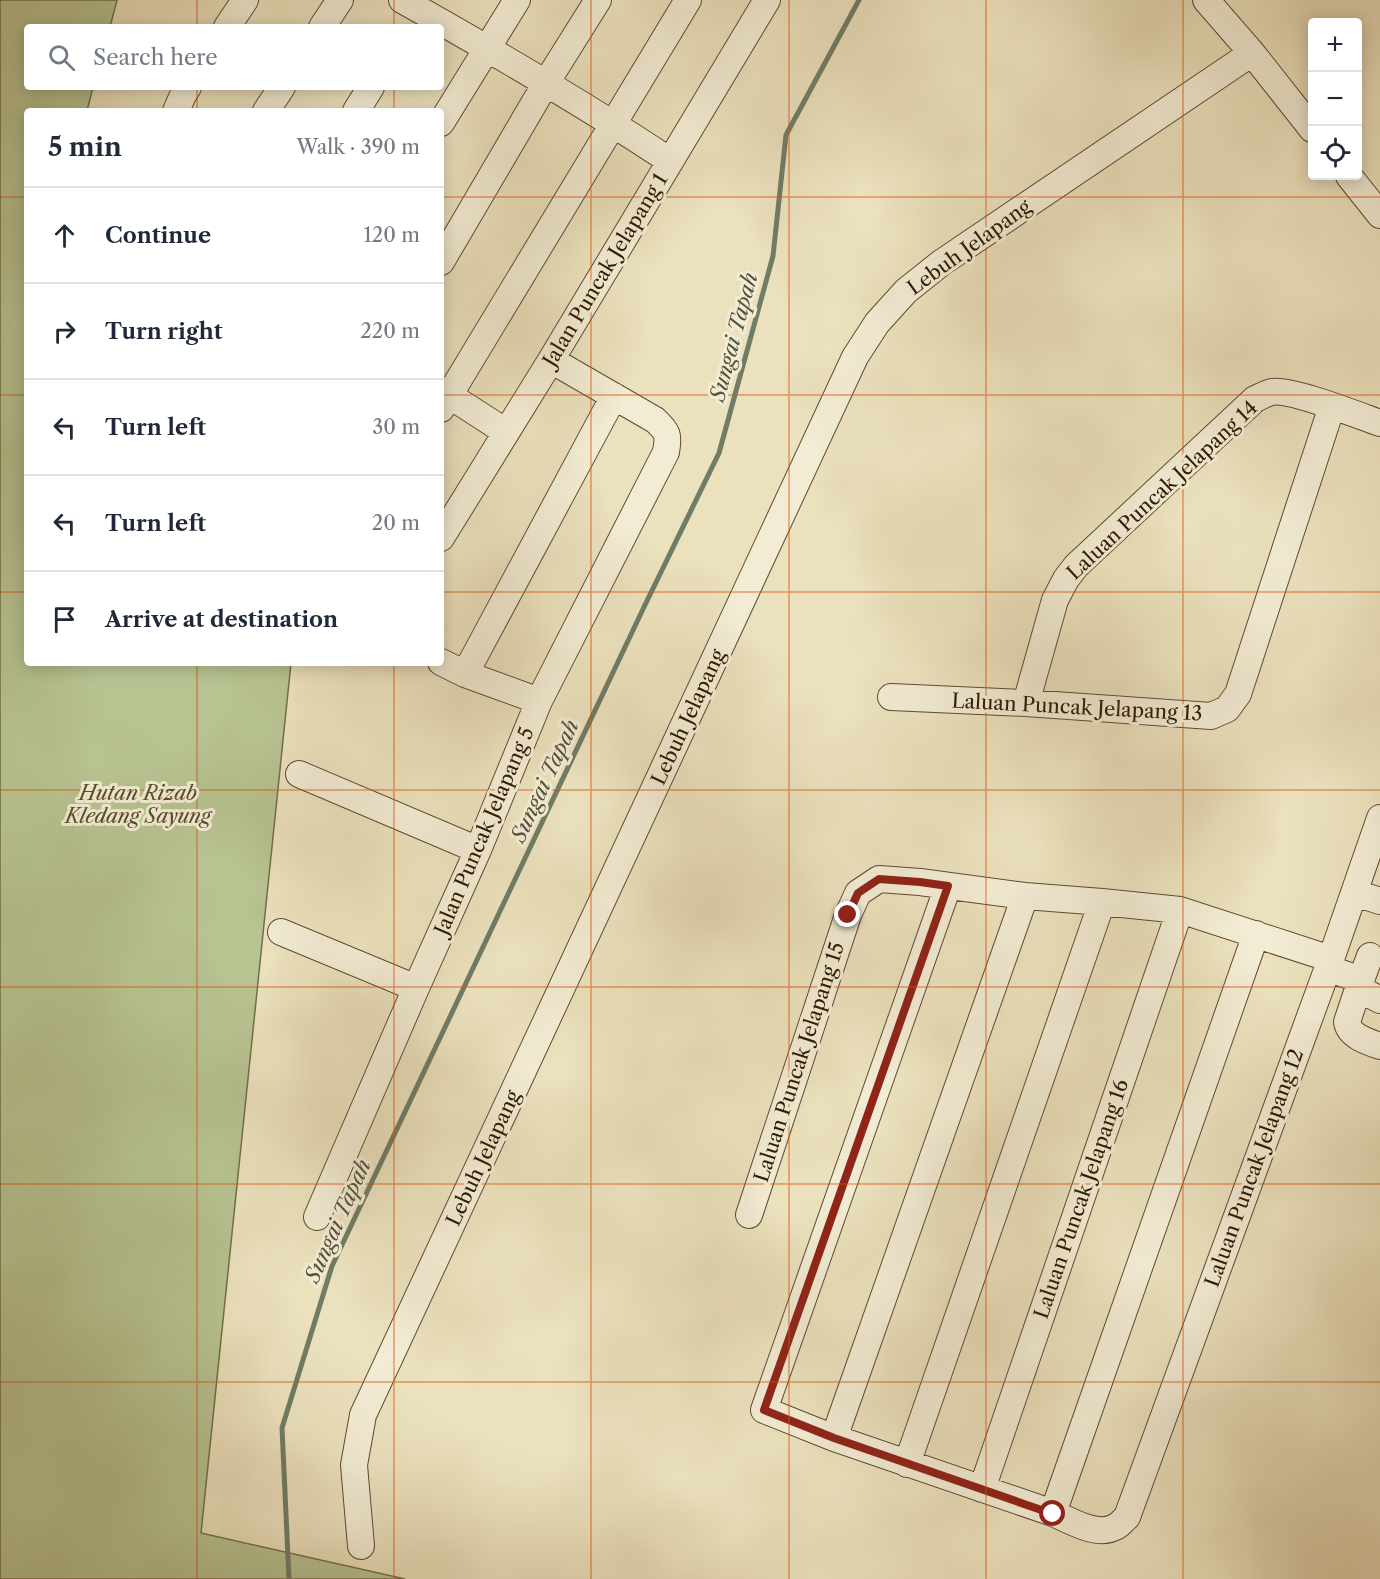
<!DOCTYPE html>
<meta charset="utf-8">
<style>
:root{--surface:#fff;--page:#f2f2f3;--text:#1f2937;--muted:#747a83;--line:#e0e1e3}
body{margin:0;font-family:"Libre Caslon Text",serif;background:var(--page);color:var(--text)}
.controls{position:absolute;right:18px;top:18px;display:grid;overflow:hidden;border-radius:6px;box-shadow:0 3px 15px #0003}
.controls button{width:54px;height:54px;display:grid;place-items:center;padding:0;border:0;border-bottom:2px solid var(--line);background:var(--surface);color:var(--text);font:30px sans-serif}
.stop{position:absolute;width:18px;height:18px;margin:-14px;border:4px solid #8f2418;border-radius:50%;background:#fff}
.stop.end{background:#8f2418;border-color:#fff;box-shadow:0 2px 6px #0008}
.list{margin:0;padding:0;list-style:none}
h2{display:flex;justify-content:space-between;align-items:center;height:78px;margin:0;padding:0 24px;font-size:26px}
h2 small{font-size:20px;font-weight:400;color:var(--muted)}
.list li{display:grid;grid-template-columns:39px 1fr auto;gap:18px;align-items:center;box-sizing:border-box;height:96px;padding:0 24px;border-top:2px solid var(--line)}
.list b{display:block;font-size:22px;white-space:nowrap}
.list em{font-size:20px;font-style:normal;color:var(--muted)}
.icon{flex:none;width:33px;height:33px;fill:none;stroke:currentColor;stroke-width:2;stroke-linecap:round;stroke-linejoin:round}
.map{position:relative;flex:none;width:1380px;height:1579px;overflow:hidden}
.search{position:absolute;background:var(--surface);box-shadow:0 3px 15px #0003;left:24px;top:24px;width:420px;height:66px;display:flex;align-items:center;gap:15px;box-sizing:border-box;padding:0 21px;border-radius:6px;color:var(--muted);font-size:22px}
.panel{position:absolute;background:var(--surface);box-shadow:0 3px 15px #0003;left:24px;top:108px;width:420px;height:558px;border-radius:6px}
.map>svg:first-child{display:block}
</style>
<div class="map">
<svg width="1380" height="1579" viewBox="0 0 1380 1579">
<rect width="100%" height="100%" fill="#ebe1bd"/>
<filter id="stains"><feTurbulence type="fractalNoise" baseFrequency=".00333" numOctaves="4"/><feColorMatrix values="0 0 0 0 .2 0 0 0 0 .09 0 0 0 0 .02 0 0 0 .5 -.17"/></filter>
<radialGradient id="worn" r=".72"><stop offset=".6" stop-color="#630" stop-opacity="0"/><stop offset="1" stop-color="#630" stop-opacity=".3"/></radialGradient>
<path fill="#b7c391" stroke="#736e49" stroke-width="1.5" d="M 0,0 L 117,0 L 110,27 L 27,27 L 27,87 L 93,87 L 87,111 L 27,111 L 27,663 L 291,663 L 201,1533 L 405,1579 L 0,1579 Z"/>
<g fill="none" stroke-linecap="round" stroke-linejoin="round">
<path stroke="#6f7c66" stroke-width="5" d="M 289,1579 L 282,1428 L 332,1266 L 644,607 L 719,453 L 773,256 L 786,135 L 859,0"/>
<defs>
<path id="minor" d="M 402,0 C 493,51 583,103 670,161
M 1206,0 L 1252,53 L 1312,129
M 227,27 L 245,0
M 322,27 L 340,0
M 176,111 L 183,95 L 188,87
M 266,111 L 282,87
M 356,111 L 371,87
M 441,123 L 517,0
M 1349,176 L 1380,215
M 441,262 L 546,83 L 598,0
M 441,390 L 506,432
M 441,409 L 688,0
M 441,538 L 551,360 L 767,0
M 441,662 L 465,674 L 539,701
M 465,674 L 614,396
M 891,697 L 1026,703 L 1211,716 L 1227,709 L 1238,694 L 1332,406
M 1026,703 L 1055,600 L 1066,579 L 1076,566 L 1255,399 C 1260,397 1266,393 1272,392 C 1289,388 1360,416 1380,423
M 299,774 L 478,850
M 948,886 L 764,1410 L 834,1438 L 1053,1513 C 1071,1521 1097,1537 1115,1527 C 1120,1525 1123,1520 1127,1517 L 1331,959 L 1380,818
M 1355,893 L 1380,901
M 281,932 L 416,988
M 1327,968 L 1361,980 L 1370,956
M 1361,980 L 1347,1022 C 1349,1036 1368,1042 1380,1046
M 1358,988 L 1380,1000
M 749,1215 L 848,915 L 858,893 L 879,879 L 920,882 L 1025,896 L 1102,902 L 1180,910 L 1331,959
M 317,1217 L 416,988 L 478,850 L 539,701 L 666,452 C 669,435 668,432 655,420 L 551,360
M 834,1438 L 1025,896
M 907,1464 L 1102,902
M 982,1489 L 1180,910
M 1053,1513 L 1256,934
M 361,1546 L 354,1465 L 363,1415 L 855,357 L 877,323 L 906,291 L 941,263 L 1252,53"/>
</defs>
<use href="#minor" stroke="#5e4b30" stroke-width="28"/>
<use href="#minor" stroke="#f2ecd4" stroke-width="26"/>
</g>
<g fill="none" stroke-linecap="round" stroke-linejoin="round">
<path stroke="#8f2418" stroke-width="8" d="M 848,915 L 858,893 L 879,879 L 920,882 L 948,886 L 764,1410 L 834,1438 L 1053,1514"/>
</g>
<path fill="none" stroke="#d6530b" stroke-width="1.5" stroke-opacity="0.55" d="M 197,0 L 197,27M 394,0 L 394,27M 591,0 L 591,1579M 789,0 L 789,1579M 986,0 L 986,1579M 1183,0 L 1183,1579M 197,87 L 197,111M 394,87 L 394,111M 0,197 L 27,197M 441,197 L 1380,197M 0,395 L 27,395M 441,395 L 1380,395M 0,592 L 27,592M 441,592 L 1380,592M 197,663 L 197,1579M 394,663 L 394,1579M 0,790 L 1380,790M 0,987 L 1380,987M 0,1184 L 1380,1184M 0,1382 L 1380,1382"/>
<g text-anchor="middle" stroke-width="6" stroke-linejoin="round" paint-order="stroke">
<g font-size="20" fill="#2f1901" stroke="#f2ecd4">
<text transform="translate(969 247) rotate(-36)" y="7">Lebuh Jelapang</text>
<text transform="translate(605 270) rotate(-59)" y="7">Jalan Puncak Jelapang 1</text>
<text transform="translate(1162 490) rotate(-43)" y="7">Laluan Puncak Jelapang 14</text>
<text transform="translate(1077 707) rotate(3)" y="7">Laluan Puncak Jelapang 13</text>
<text transform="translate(688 717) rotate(-65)" y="7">Lebuh Jelapang</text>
<text transform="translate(484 831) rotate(-67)" y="7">Jalan Puncak Jelapang 5</text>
<text transform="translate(799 1062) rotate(-72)" y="7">Laluan Puncak Jelapang 15</text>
<text transform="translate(483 1158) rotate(-65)" y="7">Lebuh Jelapang</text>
<text transform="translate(1254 1168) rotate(-70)" y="7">Laluan Puncak Jelapang 12</text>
<text transform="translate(1081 1199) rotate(-71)" y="7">Laluan Puncak Jelapang 16</text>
</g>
<g font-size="20" font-style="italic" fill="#584c2c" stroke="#f2ecd4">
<text x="138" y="800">Hutan Rizab<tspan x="138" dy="23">Kledang Sayung</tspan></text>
</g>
<g font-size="21" font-style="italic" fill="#54533c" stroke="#f2ecd4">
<text transform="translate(734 337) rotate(-75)" y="7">Sungai Tapah</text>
<text transform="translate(545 781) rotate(-65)" y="7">Sungai Tapah</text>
<text transform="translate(338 1221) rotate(-66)" y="7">Sungai Tapah</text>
</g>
</g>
<rect width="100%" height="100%" filter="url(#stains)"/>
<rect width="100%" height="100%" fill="url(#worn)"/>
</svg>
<div class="controls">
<button>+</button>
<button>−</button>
<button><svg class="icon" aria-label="locate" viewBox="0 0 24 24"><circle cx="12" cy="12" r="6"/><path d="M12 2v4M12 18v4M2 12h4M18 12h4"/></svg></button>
</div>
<div class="stop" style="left:1053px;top:1514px"></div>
<div class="stop end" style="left:848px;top:915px"></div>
<div class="search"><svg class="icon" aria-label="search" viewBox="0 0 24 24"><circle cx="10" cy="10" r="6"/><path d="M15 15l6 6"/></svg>Search here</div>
<section class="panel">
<h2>5 min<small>Walk · 390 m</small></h2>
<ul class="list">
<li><svg class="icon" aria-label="ahead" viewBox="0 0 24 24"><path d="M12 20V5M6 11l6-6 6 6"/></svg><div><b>Continue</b></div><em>120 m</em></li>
<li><svg class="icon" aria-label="right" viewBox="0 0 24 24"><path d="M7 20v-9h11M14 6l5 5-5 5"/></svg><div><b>Turn right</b></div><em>220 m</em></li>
<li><svg class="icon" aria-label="left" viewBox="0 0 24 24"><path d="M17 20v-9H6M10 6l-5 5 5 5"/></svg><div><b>Turn left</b></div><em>30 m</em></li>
<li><svg class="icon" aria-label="left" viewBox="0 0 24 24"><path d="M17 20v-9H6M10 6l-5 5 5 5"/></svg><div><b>Turn left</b></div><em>20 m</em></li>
<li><svg class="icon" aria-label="arrive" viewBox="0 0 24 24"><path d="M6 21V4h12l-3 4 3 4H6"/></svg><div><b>Arrive at destination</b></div></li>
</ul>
</section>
</div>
